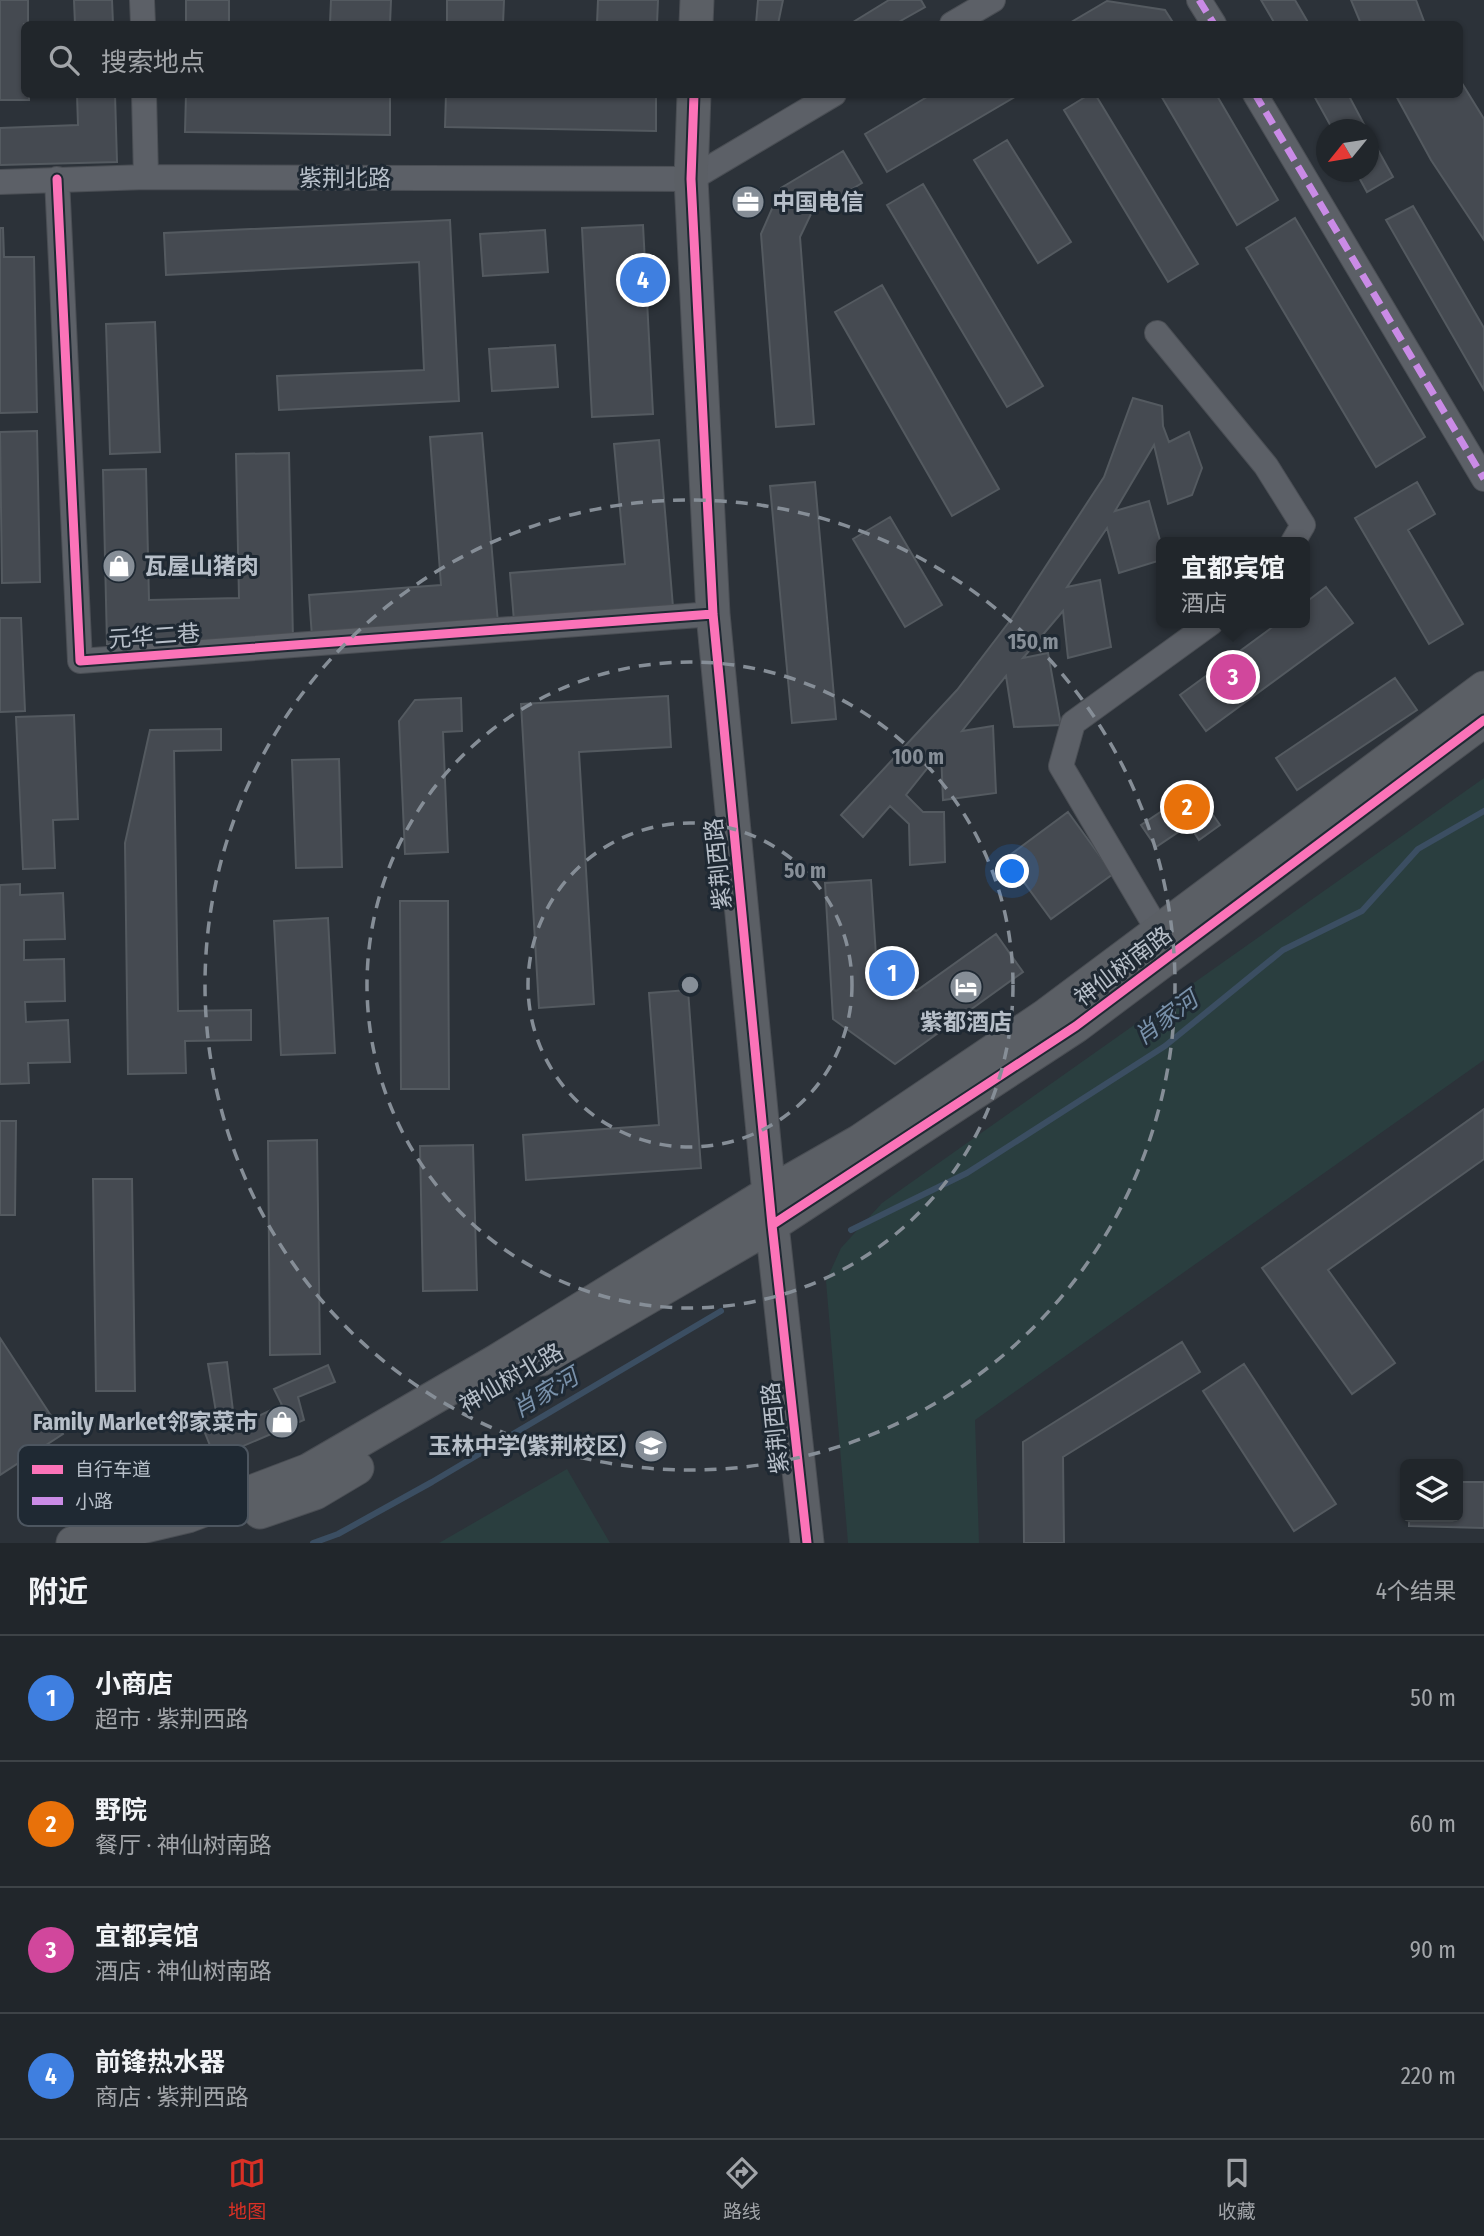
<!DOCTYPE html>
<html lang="zh">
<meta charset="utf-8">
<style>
:root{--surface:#21262b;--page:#2d3237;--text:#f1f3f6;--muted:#a2a5a9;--line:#3e4347;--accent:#d93025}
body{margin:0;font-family:"Fira Sans Condensed","Noto Sans SC",sans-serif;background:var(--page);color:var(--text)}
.controls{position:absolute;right:21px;bottom:21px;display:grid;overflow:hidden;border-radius:10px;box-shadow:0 2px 5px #0004}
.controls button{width:63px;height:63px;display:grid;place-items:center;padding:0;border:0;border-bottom:2px solid var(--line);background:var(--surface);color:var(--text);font:35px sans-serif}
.compass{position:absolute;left:1316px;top:119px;width:63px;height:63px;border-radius:50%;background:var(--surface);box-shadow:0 2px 5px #0004;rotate:240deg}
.you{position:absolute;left:1013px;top:872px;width:24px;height:24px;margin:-18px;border:5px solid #fff;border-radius:50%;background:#1a73e8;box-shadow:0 0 0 10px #1a73e833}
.badge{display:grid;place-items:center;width:46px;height:46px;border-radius:50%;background:var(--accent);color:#fff;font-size:23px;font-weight:700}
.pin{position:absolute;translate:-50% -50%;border:4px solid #fff;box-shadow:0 2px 7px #0006}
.popup{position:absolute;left:1156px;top:537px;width:154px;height:91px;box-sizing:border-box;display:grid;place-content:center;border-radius:10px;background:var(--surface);filter:drop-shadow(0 2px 5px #0005);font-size:23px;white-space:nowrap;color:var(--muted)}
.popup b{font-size:26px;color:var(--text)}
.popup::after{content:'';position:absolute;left:50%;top:100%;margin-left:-14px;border:14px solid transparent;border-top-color:var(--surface)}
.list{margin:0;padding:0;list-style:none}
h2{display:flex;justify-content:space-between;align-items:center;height:91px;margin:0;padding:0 28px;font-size:30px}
h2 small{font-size:23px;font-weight:400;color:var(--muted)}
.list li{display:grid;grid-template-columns:46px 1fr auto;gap:21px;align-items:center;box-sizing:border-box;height:126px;padding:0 28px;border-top:2px solid var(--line)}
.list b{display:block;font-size:26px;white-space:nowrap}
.list p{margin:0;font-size:23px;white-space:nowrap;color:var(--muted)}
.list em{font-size:23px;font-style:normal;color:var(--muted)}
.icon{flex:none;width:38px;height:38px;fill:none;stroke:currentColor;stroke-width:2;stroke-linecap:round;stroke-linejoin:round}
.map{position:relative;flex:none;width:1484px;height:1543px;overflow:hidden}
.search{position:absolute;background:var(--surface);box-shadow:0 2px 5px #0004;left:21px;right:21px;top:21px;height:77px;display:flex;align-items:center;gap:18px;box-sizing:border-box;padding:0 24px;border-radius:10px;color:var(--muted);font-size:26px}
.sheet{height:595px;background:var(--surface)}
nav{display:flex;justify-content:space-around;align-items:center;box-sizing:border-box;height:98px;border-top:2px solid var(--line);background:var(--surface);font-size:19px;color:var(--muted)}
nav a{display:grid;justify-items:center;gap:4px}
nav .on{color:var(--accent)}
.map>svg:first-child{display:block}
</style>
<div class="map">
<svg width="1484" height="1543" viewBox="0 0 1484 1543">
<rect width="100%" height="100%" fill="#2c3239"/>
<path fill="#2a3e3f" d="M 1484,778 L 1484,1060 L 975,1420 L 979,1543 L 848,1543 L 826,1281 L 841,1248 L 882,1203 Z
M 567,1469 L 610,1543 L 439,1543 Z"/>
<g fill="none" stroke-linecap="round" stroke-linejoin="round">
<path stroke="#3b4e62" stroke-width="6" d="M 851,1230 L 967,1173 L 1165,1046 L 1283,950 L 1362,911 L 1418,849 L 1484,811
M 313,1543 L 338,1534 L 432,1482 L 721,1311"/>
</g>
<path fill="#454a51" stroke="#545a60" stroke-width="2" d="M 0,0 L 28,0 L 28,24 L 24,24 L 24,94 L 29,94 L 29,100 L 0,100 Z
M 74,0 L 112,0 L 113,24 L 75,24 Z
M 186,0 L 229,0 L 229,24 L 186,24 Z
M 331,0 L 391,0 L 390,24 L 330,24 Z
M 447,0 L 504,0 L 503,24 L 447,24 Z
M 598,0 L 658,0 L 657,24 L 597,24 Z
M 758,0 L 783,0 L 778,24 L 756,24 Z
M 889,0 L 921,0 L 925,7 L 895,24 L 850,24 Z
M 1261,0 L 1295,0 L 1309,24 L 1275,24 Z
M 1351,0 L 1416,0 L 1425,24 L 1361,24 Z
M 1107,1 L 1165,10 L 1174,24 L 1068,24 Z
M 1460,80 L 1484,119 L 1484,240 L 1431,160 L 1395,94 L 1460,94 Z
M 77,94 L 115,94 L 117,162 L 0,165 L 0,128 L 78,125 Z
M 186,94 L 390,94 L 390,135 L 185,132 Z
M 446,94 L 656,94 L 656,131 L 445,127 Z
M 932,94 L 1020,94 L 887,172 L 865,134 Z
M 1090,94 L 1095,94 L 1198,264 L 1168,282 L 1064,110 Z
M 1160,94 L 1216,94 L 1278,200 L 1237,225 Z
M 1313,94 L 1348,94 L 1367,130 L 1333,130 Z
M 1368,132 L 1393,177 L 1367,192 L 1356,172 L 1368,172 Z
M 1007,140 L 1071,242 L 1038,263 L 974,160 Z
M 843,151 L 862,183 L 811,214 L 800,237 L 814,424 L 776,427 L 761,234 L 781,188 Z
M 923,184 L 1043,386 L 1007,407 L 887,205 Z
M 1413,206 L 1484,328 L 1484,390 L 1386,220 Z
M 1295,218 L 1425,437 L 1376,467 L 1246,248 Z
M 450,220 L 459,401 L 279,410 L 277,376 L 424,370 L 419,262 L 166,275 L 164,233 Z
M 643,225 L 653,414 L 592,417 L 582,228 Z
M 0,228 L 3,228 L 4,257 L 34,257 L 37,412 L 0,413 Z
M 545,230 L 548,272 L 483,276 L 480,234 Z
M 882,285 L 999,489 L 952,516 L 835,312 Z
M 155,322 L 160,452 L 110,454 L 106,324 Z
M 555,345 L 558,387 L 492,391 L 489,349 Z
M 1133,398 L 1162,406 L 1163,426 L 1169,442 L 1189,432 L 1202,468 L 1192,495 L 1168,504 L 1154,445 L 1115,511 L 1149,501 L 1161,544 L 1161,560 L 1119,573 L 1107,528 L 1067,587 L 1100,580 L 1111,647 L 1068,658 L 1063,611 L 1023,658 L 1048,653 L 1061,725 L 1014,727 L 1006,676 L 962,731 L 993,726 L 996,793 L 943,800 L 941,751 L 906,795 L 923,812 L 944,812 L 945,862 L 910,865 L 909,824 L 890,806 L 863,837 L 841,815 L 957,690 L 1012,618 L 1104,477 Z
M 37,431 L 40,582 L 2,583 L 0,432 Z
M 482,433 L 498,623 L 312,637 L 309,595 L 441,585 L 430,437 Z
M 659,440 L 673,607 L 514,621 L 510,573 L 625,564 L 614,444 Z
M 289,453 L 293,640 L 107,644 L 103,470 L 146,469 L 149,600 L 239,598 L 236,454 Z
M 815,482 L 836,719 L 792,723 L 770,486 Z
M 1417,482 L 1435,514 L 1408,530 L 1463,624 L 1429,644 L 1355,518 Z
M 890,517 L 942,605 L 905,627 L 853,539 Z
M 1326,587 L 1353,623 L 1206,731 L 1180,695 L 1278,623 L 1305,623 L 1305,603 Z
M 0,618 L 21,618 L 25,711 L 0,712 Z
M 1395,678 L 1417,710 L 1297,790 L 1276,758 Z
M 668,696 L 671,747 L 579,752 L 594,1004 L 539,1008 L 521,704 Z
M 461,698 L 462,731 L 443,732 L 448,852 L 405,854 L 399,721 L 415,700 Z
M 74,715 L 78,819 L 53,820 L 55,868 L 23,869 L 16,717 Z
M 221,729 L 221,750 L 174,751 L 178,1011 L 251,1010 L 251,1040 L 185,1041 L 186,1073 L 128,1074 L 125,843 L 150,730 Z
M 339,759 L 342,867 L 296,868 L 292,760 Z
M 1195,789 L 1220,825 L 1199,840 L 1189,825 L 1156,847 L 1141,825 Z
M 1068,812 L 1113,874 L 1051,919 L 1006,858 Z
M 871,880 L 877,971 L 916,991 L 996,934 L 1023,972 L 895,1064 L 833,1019 L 825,883 Z
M 20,884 L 20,895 L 63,893 L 65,939 L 24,940 L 24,960 L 64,959 L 65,1001 L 25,1002 L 26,1022 L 68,1020 L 70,1062 L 28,1063 L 29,1083 L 0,1084 L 0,885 Z
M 400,901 L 448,901 L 449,1089 L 401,1089 Z
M 328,918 L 335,1053 L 281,1055 L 274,921 Z
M 688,990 L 701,1168 L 526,1180 L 523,1135 L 659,1125 L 649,993 Z
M 1484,1109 L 1484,1159 L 1328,1270 L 1395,1363 L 1352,1394 L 1262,1268 Z
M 0,1121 L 16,1121 L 15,1215 L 0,1215 Z
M 317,1140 L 320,1354 L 270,1355 L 268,1141 Z
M 473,1145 L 477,1290 L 423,1291 L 420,1146 Z
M 93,1179 L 132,1179 L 135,1391 L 96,1391 Z
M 0,1338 L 63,1434 L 0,1475 Z
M 1182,1342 L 1200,1372 L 1063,1457 L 1064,1543 L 1024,1543 L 1023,1442 Z
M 227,1362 L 235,1427 L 282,1405 L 274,1389 L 328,1365 L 335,1382 L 298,1397 L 304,1420 L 215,1458 L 203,1428 L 218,1424 L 208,1364 Z
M 1244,1364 L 1336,1504 L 1294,1531 L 1203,1391 Z
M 1458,1482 L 1484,1482 L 1484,1528 L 1409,1526 L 1409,1517 L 1458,1517 Z"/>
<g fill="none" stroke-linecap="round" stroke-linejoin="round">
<defs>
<path id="street" d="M 142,0 L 143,24
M 1199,0 L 1214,24
M 952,24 L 993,0
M 144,94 L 146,177
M 1255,94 L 1484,479
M 57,179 L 80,661 L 713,614
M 0,182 L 146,177 L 691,179 L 834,94
M 1157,333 L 1266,466 L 1303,525 L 1293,542
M 1166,944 L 1061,766 L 1073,723 L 1211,623"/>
<path id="secondary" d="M 696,24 L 697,0
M 694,94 L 691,179 L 713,614 L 772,1225 L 807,1543
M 542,1359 L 772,1225 L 1076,1026 L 1484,720
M 260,1512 L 315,1493 L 357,1468
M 73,1543 L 188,1516 L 309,1470 L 495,1362 L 769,1193 L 860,1141 L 1045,1016 L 1484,688"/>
</defs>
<use href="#street" stroke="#4a4e54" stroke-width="26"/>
<use href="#secondary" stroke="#4a4e54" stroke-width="35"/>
<use href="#street" stroke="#5c6067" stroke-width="24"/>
<use href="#secondary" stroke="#5b5f65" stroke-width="33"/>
<path stroke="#ca8be6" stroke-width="7" stroke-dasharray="14 7" stroke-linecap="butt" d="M 1199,0 L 1214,24
M 1255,94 L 1484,479"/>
<defs>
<path id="cycleway" d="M 694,94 L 691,179 L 713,614 L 772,1225 L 807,1543
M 57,179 L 80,661 L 713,614
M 772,1225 L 1076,1026 L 1484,720"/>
</defs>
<use href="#cycleway" stroke="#1f2933" stroke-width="13"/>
<use href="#cycleway" stroke="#fb73b8" stroke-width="9"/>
</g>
<g fill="none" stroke="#868e97" stroke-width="3.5" stroke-dasharray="12 9">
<circle cx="690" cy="985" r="162"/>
<circle cx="690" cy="985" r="323"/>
<circle cx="690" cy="985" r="485"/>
</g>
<defs>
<symbol id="office-disc" viewBox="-11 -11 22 22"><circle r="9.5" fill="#868e97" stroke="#1f2933"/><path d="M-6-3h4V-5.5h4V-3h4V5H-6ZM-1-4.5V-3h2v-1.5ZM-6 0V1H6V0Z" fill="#fff"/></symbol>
<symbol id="shop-disc" viewBox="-11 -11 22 22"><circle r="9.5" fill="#868e97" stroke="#1f2933"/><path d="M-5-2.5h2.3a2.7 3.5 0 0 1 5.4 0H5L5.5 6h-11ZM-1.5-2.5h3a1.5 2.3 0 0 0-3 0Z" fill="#fff"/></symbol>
<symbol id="hotel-disc" viewBox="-11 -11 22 22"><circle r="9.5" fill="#868e97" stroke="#1f2933"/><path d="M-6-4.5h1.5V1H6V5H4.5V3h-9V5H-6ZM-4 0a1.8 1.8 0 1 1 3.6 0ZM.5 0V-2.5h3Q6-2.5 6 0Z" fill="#fff"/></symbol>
<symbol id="school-disc" viewBox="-11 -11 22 22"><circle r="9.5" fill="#868e97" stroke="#1f2933"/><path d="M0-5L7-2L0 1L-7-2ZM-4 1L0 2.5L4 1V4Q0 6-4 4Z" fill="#fff"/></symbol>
</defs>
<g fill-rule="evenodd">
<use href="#office-disc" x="729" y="183" width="38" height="38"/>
<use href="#shop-disc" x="100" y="547" width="38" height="38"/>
<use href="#hotel-disc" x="947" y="968" width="38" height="38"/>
<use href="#shop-disc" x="263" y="1403" width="38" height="38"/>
<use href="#school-disc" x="632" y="1427" width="38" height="38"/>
</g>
<g text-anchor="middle" stroke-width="6" stroke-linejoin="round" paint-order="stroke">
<g font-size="23" fill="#b7bfc9" stroke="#1f2933">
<text x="345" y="186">紫荆北路</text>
<text transform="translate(154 636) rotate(-4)" y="8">元华二巷</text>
<text transform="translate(718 864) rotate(-96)" y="8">紫荆西路</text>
<text transform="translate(1123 966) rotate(-37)" y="8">神仙树南路</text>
<text transform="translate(511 1378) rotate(-30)" y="8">神仙树北路</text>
<text transform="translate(775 1428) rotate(-96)" y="8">紫荆西路</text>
</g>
<g font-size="23" font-weight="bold" fill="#b7bfc9" stroke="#1f2933" text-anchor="start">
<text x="772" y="210">中国电信</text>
<text x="144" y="574">瓦屋山猪肉</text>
<text x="966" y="1030" text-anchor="middle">紫都酒店</text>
<text x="258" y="1430" text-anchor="end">Family Market邻家菜市</text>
<text x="626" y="1454" text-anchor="end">玉林中学(紫荆校区)</text>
</g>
<g font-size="24" font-style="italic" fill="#7991aa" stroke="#1f2933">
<text transform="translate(1166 1018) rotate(-37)" y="8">肖家河</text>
<text transform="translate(545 1393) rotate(-31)" y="8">肖家河</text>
</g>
</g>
<rect x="18" y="1445" width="230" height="81" rx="10" fill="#1f2933" stroke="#4d5660" stroke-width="2"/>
<rect x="32" y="1465" width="31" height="9" fill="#fb73b8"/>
<rect x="32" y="1497" width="31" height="8" fill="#ca8be6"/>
<g font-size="19" fill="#b7bfc9">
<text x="75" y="1476">自行车道</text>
<text x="75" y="1508">小路</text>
</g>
<circle cx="690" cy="985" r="10" fill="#868e97" stroke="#1f2933" stroke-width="3.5"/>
<g font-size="21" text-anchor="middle" font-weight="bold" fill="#868e97" stroke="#1f2933" stroke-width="6" stroke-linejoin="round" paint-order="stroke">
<text x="1033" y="649">150 m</text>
<text x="918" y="764">100 m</text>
<text x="805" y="878">50 m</text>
</g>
</svg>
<div class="controls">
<button><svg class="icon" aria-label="layers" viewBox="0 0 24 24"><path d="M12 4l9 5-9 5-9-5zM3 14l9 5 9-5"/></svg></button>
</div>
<svg class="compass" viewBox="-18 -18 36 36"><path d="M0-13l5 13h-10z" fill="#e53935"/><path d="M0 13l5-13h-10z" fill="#a2a5a9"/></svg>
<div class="you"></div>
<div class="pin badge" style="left:892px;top:973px;background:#3f7fe0">1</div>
<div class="pin badge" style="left:1187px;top:807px;background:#e8710a">2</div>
<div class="pin badge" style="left:1233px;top:677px;background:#d1479c">3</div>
<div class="popup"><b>宜都宾馆</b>酒店</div>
<div class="pin badge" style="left:643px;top:280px;background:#3f7fe0">4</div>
<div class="search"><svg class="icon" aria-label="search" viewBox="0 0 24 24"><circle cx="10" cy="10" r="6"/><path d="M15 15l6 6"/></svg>搜索地点</div>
</div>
<section class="sheet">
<h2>附近<small>4个结果</small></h2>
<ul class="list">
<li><span class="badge" style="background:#3f7fe0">1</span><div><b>小商店</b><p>超市 · 紫荆西路</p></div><em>50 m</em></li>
<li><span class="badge" style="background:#e8710a">2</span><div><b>野院</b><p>餐厅 · 神仙树南路</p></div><em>60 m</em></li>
<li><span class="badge" style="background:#d1479c">3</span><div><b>宜都宾馆</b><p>酒店 · 神仙树南路</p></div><em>90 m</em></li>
<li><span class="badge" style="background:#3f7fe0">4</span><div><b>前锋热水器</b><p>商店 · 紫荆西路</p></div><em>220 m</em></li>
</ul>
</section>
<nav>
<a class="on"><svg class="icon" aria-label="map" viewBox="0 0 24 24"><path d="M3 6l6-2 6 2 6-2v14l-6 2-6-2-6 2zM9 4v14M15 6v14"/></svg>地图</a>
<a><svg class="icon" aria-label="directions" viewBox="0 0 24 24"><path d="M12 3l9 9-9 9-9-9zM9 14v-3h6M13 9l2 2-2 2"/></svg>路线</a>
<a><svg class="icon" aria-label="saved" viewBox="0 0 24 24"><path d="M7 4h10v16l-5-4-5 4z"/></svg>收藏</a>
</nav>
